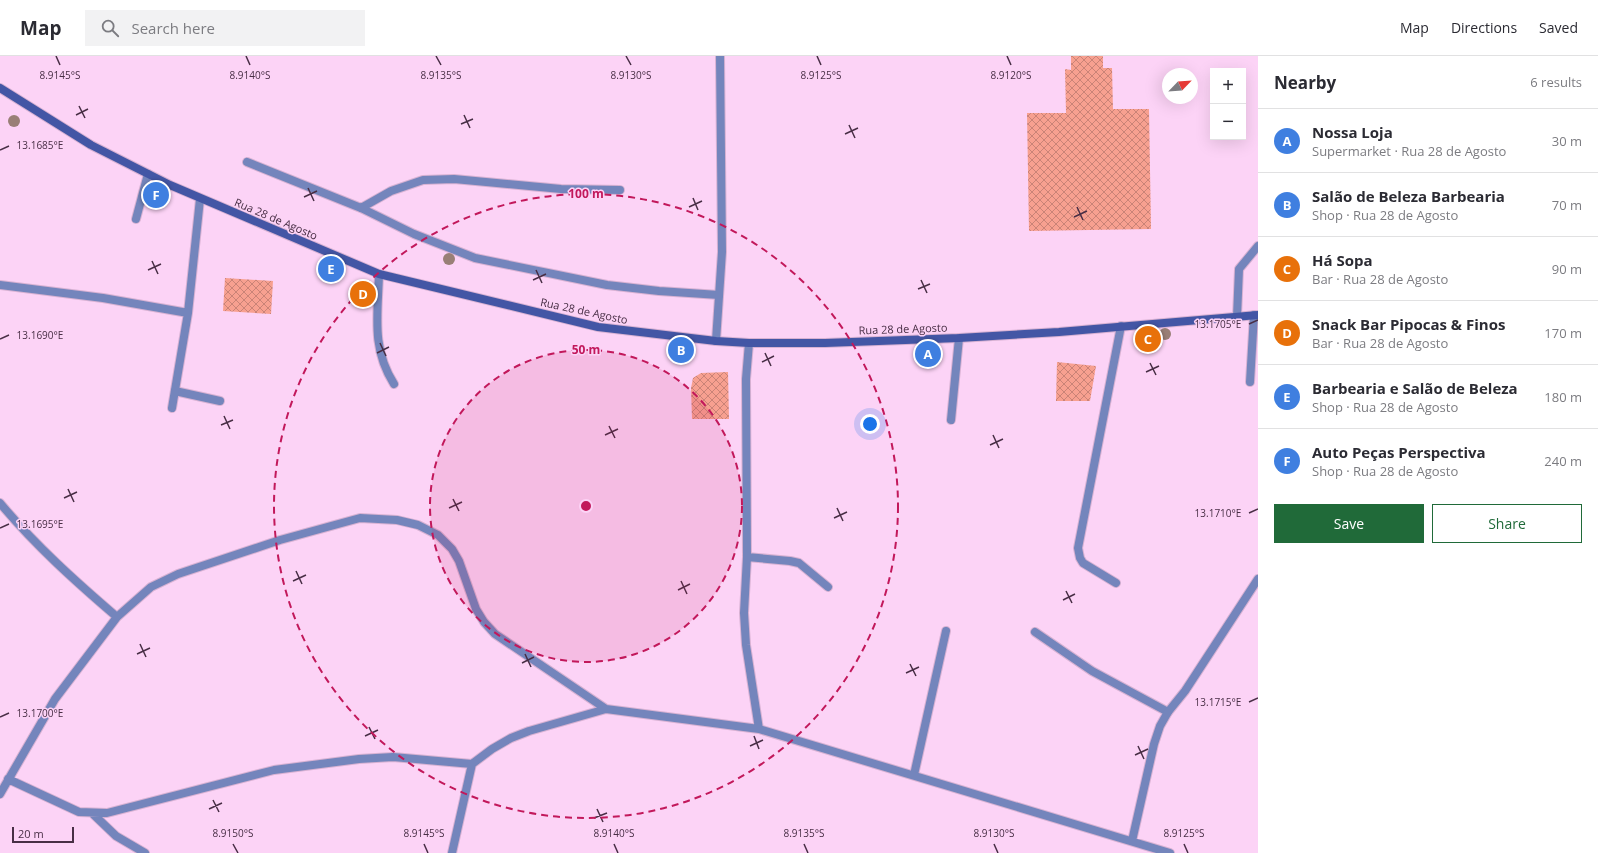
<!DOCTYPE html>
<meta charset="utf-8">
<style>
:root{--surface:#fff;--page:#f2f2f3;--text:#2b2b33;--muted:#7c7c81;--line:#e1e1e2;--accent:#206a39}
body{margin:0;font-family:"Open Sans",sans-serif;background:var(--page);color:var(--text)}
.controls{position:absolute;right:12px;top:12px;display:grid;overflow:hidden;border-radius:0px;box-shadow:0 4px 16px #0002}
.controls button{width:36px;height:36px;display:grid;place-items:center;padding:0;border:0;border-bottom:1px solid var(--line);background:var(--surface);color:var(--text);font:20px sans-serif}
.compass{position:absolute;left:1162px;top:12px;width:36px;height:36px;border-radius:50%;background:var(--surface);box-shadow:0 4px 16px #0002;rotate:65deg}
.scale{position:absolute;left:12px;bottom:10px;width:62px;box-sizing:border-box;padding-left:4px;border:2px solid #482e45;border-top:0;font-size:11px;line-height:14px;white-space:nowrap;color:#482e45;-webkit-text-stroke:3px #fcd3f6;paint-order:stroke}
.you{position:absolute;left:870px;top:368px;width:14px;height:14px;margin:-10px;border:3px solid #fff;border-radius:50%;background:#1a73e8;box-shadow:0 0 0 6px #1a73e833}
.badge{display:grid;place-items:center;width:26px;height:26px;border-radius:50%;background:var(--accent);color:#fff;font-size:13px;font-weight:700}
.pin{position:absolute;translate:-50% -50%;border:2px solid #fff;box-shadow:0 1px 4px #0006}
.list{margin:0;padding:0;list-style:none}
h2{display:flex;justify-content:space-between;align-items:center;height:52px;margin:0;padding:0 16px;font-size:17px}
h2 small{font-size:13px;font-weight:400;color:var(--muted)}
.list li{display:grid;grid-template-columns:26px 1fr auto;gap:12px;align-items:center;box-sizing:border-box;height:64px;padding:0 16px;border-top:1px solid var(--line)}
.list b{display:block;font-size:15px;white-space:nowrap}
.list p{margin:0;font-size:13px;white-space:nowrap;color:var(--muted)}
.list em{font-size:13px;font-style:normal;color:var(--muted)}
.actions{display:flex;gap:8px;padding:12px 16px}
.actions a{flex:1;padding:9px 0;border:1px solid var(--accent);border-radius:0px;text-align:center;font-size:14px;color:var(--accent)}
.actions .main{background:var(--accent);color:#fff}
.icon{flex:none;width:22px;height:22px;fill:none;stroke:currentColor;stroke-width:2;stroke-linecap:round;stroke-linejoin:round}
.map{position:relative;flex:none;width:1258px;height:797px;overflow:hidden}
header{display:flex;align-items:center;gap:24px;box-sizing:border-box;height:56px;padding:0 20px;background:var(--surface);border-bottom:1px solid var(--line)}
header strong{font-size:19px}
nav{display:flex;gap:22px;margin-inline-start:auto;font-size:14px}
.search{width:280px;height:36px;background:var(--page);display:flex;align-items:center;gap:10px;box-sizing:border-box;padding:0 14px;border-radius:0px;color:var(--muted);font-size:15px}
main{display:flex}
aside{flex:1;background:var(--surface)}
.map>svg:first-child{display:block}
</style>
<header>
<strong>Map</strong>
<div class="search"><svg class="icon" aria-label="search" viewBox="0 0 24 24"><circle cx="10" cy="10" r="6"/><path d="M15 15l6 6"/></svg>Search here</div>
<nav><a>Map</a><a>Directions</a><a>Saved</a></nav>
</header>
<main>
<div class="map">
<svg width="1258" height="797" viewBox="0 0 1258 797">
<defs>
<pattern id="building-cross-hatch" width="8" height="8" patternUnits="userSpaceOnUse"><rect width="8" height="8" fill="#f7a090"/><path d="M0 0l8 8M0 8l8-8" fill="none" stroke="#ca8377"/></pattern>
</defs>
<rect width="100%" height="100%" fill="#fcd3f6"/>
<path fill="url(#building-cross-hatch)" d="M 1071,0 L 1103,0 L 1103,12 L 1112,12 L 1113,53 L 1149,53 L 1151,173 L 1029,175 L 1027,57 L 1066,57 L 1065,13 L 1071,14 Z
M 225,222 L 273,225 L 271,258 L 223,255 Z
M 1057,306 L 1096,310 L 1090,345 L 1056,345 Z
M 728,316 L 729,363 L 692,363 L 691,332 L 693,322 L 701,317 Z"/>
<g fill="none" stroke-linecap="round" stroke-linejoin="round">
<defs>
<path id="service" d="M 247,106 L 361,152 L 414,178 L 475,202 L 607,229 L 659,235 L 719,239
M 361,152 L 391,135 L 423,124 L 454,123 L 561,133 L 620,134
M 136,163 L 148,118
M 379,218 C 378,258 371,292 394,328
M 1237,261 L 1239,213 L 1258,190
M 1250,326 L 1254,259
M 175,335 L 220,345
M 951,364 L 959,282
M 1116,527 L 1083,507 L 1080,502 L 1078,492 L 1121,270
M 1035,576 L 1092,615 L 1168,656
M 914,719 L 946,575"/>
<path id="minor" d="M 0,229 L 103,242 L 188,257
M 716,285 L 722,196 L 720,0
M 749,287 L 746,323 L 747,501 L 744,557 L 746,589 L 759,673
M 172,352 L 188,257 L 200,143
M 0,447 C 35,489 75,525 117,561
M 747,501 L 790,505 L 799,507 L 828,531
M 8,723 L 79,756 L 107,757 L 274,714 L 359,703 L 393,701 L 472,708
M 0,738 L 55,643 L 117,561 L 151,531 L 178,518 L 280,484 L 360,462 L 397,464 L 418,469 L 438,479 L 452,493 L 459,505 L 476,553 L 484,566 L 495,578 L 606,653
M 93,758 L 116,780 L 145,797
M 1132,785 L 1154,688 L 1160,670 L 1168,656 L 1185,635 L 1258,523
M 452,797 L 472,708 L 492,693 L 511,682 L 529,675 L 606,653 L 759,673 L 1170,797"/>
<path id="secondary" d="M 0,32 L 91,89 L 170,129 L 379,218 L 598,271 L 716,285 L 749,287 L 825,287 L 959,282 L 1059,276 L 1258,259"/>
</defs>
<use href="#service" stroke="#d8b2d3" stroke-width="10"/>
<use href="#minor" stroke="#d8b2d3" stroke-width="10"/>
<use href="#secondary" stroke="#d8b2d3" stroke-width="10"/>
<use href="#service" stroke="#7485bc" stroke-width="8"/>
<use href="#minor" stroke="#7485bc" stroke-width="8"/>
<use href="#secondary" stroke="#4356a5" stroke-width="8"/>
</g>
<g fill="#997f76">
<circle cx="14" cy="65" r="6"/>
<circle cx="449" cy="203" r="6"/>
<circle cx="1165" cy="278" r="6"/>
</g>
<path fill="none" stroke="#482e45" stroke-width="1.5" d="M 56,0 L 60,9M 246,0 L 250,9M 436,0 L 441,9M 626,0 L 631,9M 817,0 L 821,9M 1007,0 L 1011,9M 79,50 L 85,62M 76,59 L 88,53M 464,59 L 470,72M 461,68 L 473,63M 849,69 L 855,82M 845,78 L 858,72M 0,94 L 9,90M 308,132 L 314,145M 304,141 L 317,135M 693,142 L 698,154M 689,151 L 702,145M 1077,151 L 1083,164M 1074,161 L 1087,155M 152,205 L 158,218M 148,214 L 161,208M 536,214 L 542,227M 533,224 L 546,218M 921,224 L 927,237M 918,233 L 930,228M 1249,268 L 1258,264M 0,283 L 9,279M 380,287 L 386,300M 377,297 L 389,291M 765,297 L 771,310M 762,306 L 774,300M 1150,307 L 1156,319M 1146,316 L 1159,310M 224,360 L 230,373M 221,369 L 233,364M 609,370 L 615,382M 605,379 L 618,373M 993,379 L 999,392M 990,389 L 1003,383M 68,433 L 74,446M 64,442 L 77,436M 453,443 L 459,455M 449,452 L 462,446M 837,452 L 843,465M 1249,457 L 1258,453M 834,462 L 847,456M 0,472 L 9,468M 296,515 L 302,528M 293,525 L 306,519M 681,525 L 687,538M 678,534 L 690,528M 1066,535 L 1072,547M 1063,544 L 1075,538M 140,588 L 146,601M 137,598 L 150,592M 525,598 L 531,611M 522,607 L 534,601M 910,608 L 916,620M 906,617 L 919,611M 1249,646 L 1258,642M 0,661 L 9,657M 369,671 L 375,683M 365,680 L 378,674M 754,680 L 759,693M 750,690 L 763,684M 1138,690 L 1144,703M 1135,699 L 1148,693M 213,744 L 219,756M 209,753 L 222,747M 597,753 L 603,766M 594,762 L 607,757M 233,788 L 238,797M 424,788 L 428,797M 614,788 L 618,797M 804,788 L 808,797M 994,788 L 998,797M 1184,788 L 1188,797"/>
<circle cx="586" cy="450" r="156" fill="#c2185b" fill-opacity=".12"/>
<g fill="none" stroke="#c2185b" stroke-width="2" stroke-dasharray="7 5">
<circle cx="586" cy="450" r="156"/>
<circle cx="586" cy="450" r="312"/>
</g>
<g text-anchor="middle" stroke-width="3" stroke-linejoin="round" paint-order="stroke">
<g font-size="11" fill="#482e45" stroke="#fcd3f6">
<text transform="translate(276 163) rotate(23)" y="4">Rua 28 de Agosto</text>
<text transform="translate(584 255) rotate(12)" y="4">Rua 28 de Agosto</text>
<text transform="translate(903 273) rotate(-2)" y="4">Rua 28 de Agosto</text>
</g>
</g>
<g font-size="10" text-anchor="middle" fill="#482e45" stroke="#fcd3f6" stroke-width="3" stroke-linejoin="round" paint-order="stroke">
<text x="60" y="23">8.9145°S</text>
<text x="250" y="23">8.9140°S</text>
<text x="441" y="23">8.9135°S</text>
<text x="631" y="23">8.9130°S</text>
<text x="821" y="23">8.9125°S</text>
<text x="1011" y="23">8.9120°S</text>
<text x="40" y="93">13.1685°E</text>
<text x="1218" y="272">13.1705°E</text>
<text x="40" y="283">13.1690°E</text>
<text x="1218" y="461">13.1710°E</text>
<text x="40" y="472">13.1695°E</text>
<text x="1218" y="650">13.1715°E</text>
<text x="40" y="661">13.1700°E</text>
<text x="233" y="781">8.9150°S</text>
<text x="424" y="781">8.9145°S</text>
<text x="614" y="781">8.9140°S</text>
<text x="804" y="781">8.9135°S</text>
<text x="994" y="781">8.9130°S</text>
<text x="1184" y="781">8.9125°S</text>
</g>
<circle cx="586" cy="450" r="6" fill="#c2185b" stroke="#fcd3f6" stroke-width="2"/>
<g font-size="12" text-anchor="middle" font-weight="bold" fill="#c2185b" stroke="#fcd3f6" stroke-width="3" stroke-linejoin="round" paint-order="stroke">
<text x="586" y="142">100 m</text>
<text x="586" y="298">50 m</text>
</g>
</svg>
<div class="controls">
<button>+</button>
<button>−</button>
</div>
<svg class="compass" viewBox="-18 -18 36 36"><path d="M0-13l5 13h-10z" fill="#e53935"/><path d="M0 13l5-13h-10z" fill="#7c7c81"/></svg>
<div class="scale">20 m</div>
<div class="you"></div>
<div class="pin badge" style="left:928px;top:298px;background:#3f7fe0">A</div>
<div class="pin badge" style="left:681px;top:294px;background:#3f7fe0">B</div>
<div class="pin badge" style="left:1148px;top:283px;background:#e8710a">C</div>
<div class="pin badge" style="left:363px;top:238px;background:#e8710a">D</div>
<div class="pin badge" style="left:331px;top:213px;background:#3f7fe0">E</div>
<div class="pin badge" style="left:156px;top:139px;background:#3f7fe0">F</div>
</div>
<aside>
<h2>Nearby<small>6 results</small></h2>
<ul class="list">
<li><span class="badge" style="background:#3f7fe0">A</span><div><b>Nossa Loja</b><p>Supermarket · Rua 28 de Agosto</p></div><em>30 m</em></li>
<li><span class="badge" style="background:#3f7fe0">B</span><div><b>Salão de Beleza Barbearia</b><p>Shop · Rua 28 de Agosto</p></div><em>70 m</em></li>
<li><span class="badge" style="background:#e8710a">C</span><div><b>Há Sopa</b><p>Bar · Rua 28 de Agosto</p></div><em>90 m</em></li>
<li><span class="badge" style="background:#e8710a">D</span><div><b>Snack Bar Pipocas &amp; Finos</b><p>Bar · Rua 28 de Agosto</p></div><em>170 m</em></li>
<li><span class="badge" style="background:#3f7fe0">E</span><div><b>Barbearia e Salão de Beleza</b><p>Shop · Rua 28 de Agosto</p></div><em>180 m</em></li>
<li><span class="badge" style="background:#3f7fe0">F</span><div><b>Auto Peças Perspectiva</b><p>Shop · Rua 28 de Agosto</p></div><em>240 m</em></li>
</ul>
<div class="actions"><a class="main">Save</a><a>Share</a></div>
</aside>
</main>
